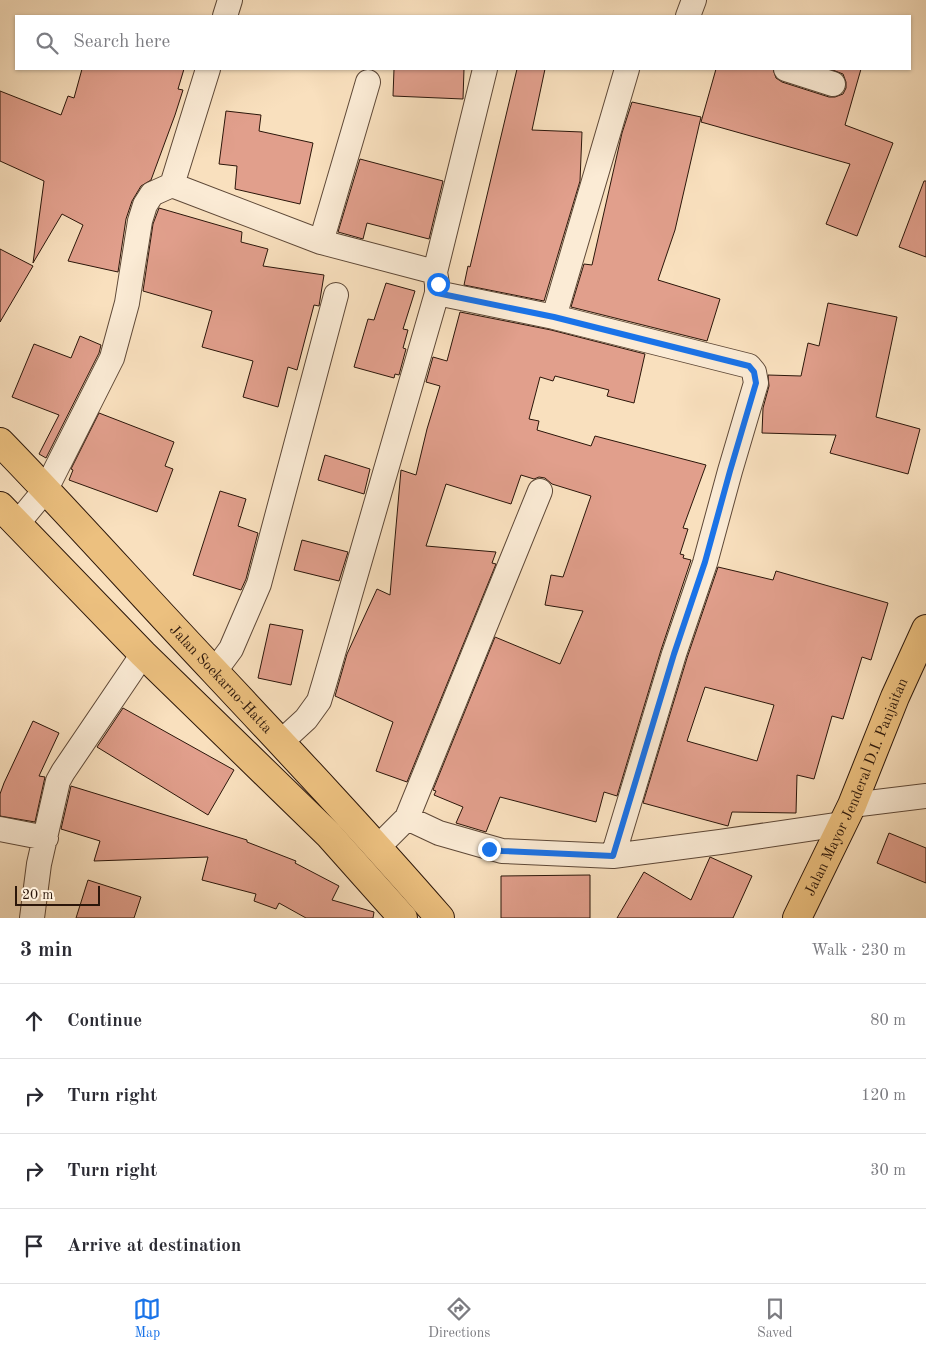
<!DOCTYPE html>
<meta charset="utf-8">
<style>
:root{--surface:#fff;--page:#f2f2f3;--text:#2b2b33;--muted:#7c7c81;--line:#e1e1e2;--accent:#1a73e8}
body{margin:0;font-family:"Old Standard TT",serif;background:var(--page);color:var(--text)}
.scale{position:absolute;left:15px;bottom:12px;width:85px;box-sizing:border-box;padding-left:5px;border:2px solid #2b160a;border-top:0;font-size:14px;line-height:18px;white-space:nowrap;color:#2b160a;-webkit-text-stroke:4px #fbebd5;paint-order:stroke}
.stop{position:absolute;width:15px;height:15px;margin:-11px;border:4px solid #1a73e8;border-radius:50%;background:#fff}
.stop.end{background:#1a73e8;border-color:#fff;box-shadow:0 1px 5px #0008}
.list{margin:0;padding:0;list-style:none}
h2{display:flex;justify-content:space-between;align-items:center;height:65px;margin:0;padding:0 20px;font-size:21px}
h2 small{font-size:16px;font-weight:400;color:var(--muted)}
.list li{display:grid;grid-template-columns:32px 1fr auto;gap:15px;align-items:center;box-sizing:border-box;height:75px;padding:0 20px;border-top:1px solid var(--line)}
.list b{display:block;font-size:19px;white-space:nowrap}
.list em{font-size:16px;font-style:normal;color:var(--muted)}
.icon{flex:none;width:28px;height:28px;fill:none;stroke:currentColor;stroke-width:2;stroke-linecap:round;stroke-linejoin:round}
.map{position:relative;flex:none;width:926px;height:918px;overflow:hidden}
.search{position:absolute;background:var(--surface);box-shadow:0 1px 4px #0004;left:15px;right:15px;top:15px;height:55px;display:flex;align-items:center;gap:12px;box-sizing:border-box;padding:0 18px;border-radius:0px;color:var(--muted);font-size:19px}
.sheet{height:365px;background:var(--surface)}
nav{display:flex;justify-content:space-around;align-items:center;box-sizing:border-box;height:70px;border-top:1px solid var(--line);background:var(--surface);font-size:14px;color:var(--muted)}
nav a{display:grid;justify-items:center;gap:2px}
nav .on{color:var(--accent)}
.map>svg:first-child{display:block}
</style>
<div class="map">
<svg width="926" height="918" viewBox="0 0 926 918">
<rect width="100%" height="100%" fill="#f9e0be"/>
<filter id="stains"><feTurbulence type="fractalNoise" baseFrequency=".004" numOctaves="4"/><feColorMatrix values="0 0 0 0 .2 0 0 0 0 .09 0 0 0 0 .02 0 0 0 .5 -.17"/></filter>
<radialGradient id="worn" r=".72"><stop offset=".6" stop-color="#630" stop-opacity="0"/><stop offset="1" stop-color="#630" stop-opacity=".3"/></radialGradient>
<path fill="#e19f8c" stroke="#2b160a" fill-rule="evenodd" d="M 82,69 L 184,69 L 178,89 L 183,90 L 175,115 L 151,180 L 141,186 L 132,201 L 126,219 L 118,272 L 68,261 L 83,225 L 62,214 L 33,263 L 44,181 L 0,161 L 0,91 L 61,115 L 68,96 L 74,98 Z
M 394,69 L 464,69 L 463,99 L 393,96 Z
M 517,69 L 545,69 L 532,130 L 582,132 L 580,181 L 544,301 L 464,285 L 468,266 L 470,267 Z
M 716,69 L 773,69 L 776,78 L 782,82 L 829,97 L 835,97 L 843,94 L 846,88 L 846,82 L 843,74 L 830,69 L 861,69 L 845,125 L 893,143 L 857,236 L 826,224 L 850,164 L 701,122 Z
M 632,102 L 701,117 L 675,230 L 658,280 L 720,299 L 707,341 L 571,307 L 584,264 L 592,265 L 622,133 Z
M 226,111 L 261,115 L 259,131 L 313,143 L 300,204 L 235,189 L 237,166 L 219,164 Z
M 360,159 L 443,181 L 429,239 L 367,223 L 363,239 L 338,232 Z
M 924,181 L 926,181 L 926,257 L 899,247 Z
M 159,208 L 242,232 L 241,242 L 268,249 L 263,266 L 324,275 L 319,306 L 314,305 L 297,370 L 288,367 L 278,407 L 243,397 L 253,361 L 202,347 L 212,311 L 143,291 L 153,224 Z
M 0,249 L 33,266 L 0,322 Z
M 386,283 L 415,291 L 403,329 L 408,330 L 403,348 L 406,349 L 399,375 L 395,374 L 394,378 L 354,367 L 368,319 L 374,320 Z
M 828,303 L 897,317 L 876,417 L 920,429 L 908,474 L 830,453 L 836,435 L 762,433 L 763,408 L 769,386 L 768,375 L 801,376 L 808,343 L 819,346 Z
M 460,312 L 551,330 L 645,354 L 634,403 L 607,396 L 609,390 L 555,376 L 553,381 L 540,377 L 529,419 L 539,421 L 537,430 L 591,446 L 595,436 L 706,465 L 683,528 L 688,529 L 680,554 L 684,555 L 683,558 L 691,560 L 661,650 L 617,796 L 604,792 L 596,822 L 500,797 L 486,832 L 456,823 L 463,807 L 434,795 L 436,791 L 433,790 L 495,637 L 560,664 L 583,611 L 545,605 L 551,575 L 563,577 L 591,496 L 552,484 L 545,478 L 539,477 L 534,479 L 521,475 L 511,504 L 446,484 L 426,546 L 496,552 L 492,563 L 496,564 L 407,782 L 376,771 L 393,722 L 335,696 L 347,654 L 377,589 L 390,595 L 401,470 L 416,475 L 427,429 L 440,386 L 426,382 L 433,357 L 447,361 Z
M 80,336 L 101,345 L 99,353 L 46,458 L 39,454 L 59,415 L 12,397 L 34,344 L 71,358 Z
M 99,413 L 174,442 L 165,466 L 173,469 L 157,512 L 69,480 L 73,470 L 71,469 Z
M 325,455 L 370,469 L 364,494 L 318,480 Z
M 220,491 L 246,499 L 238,526 L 258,533 L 246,579 L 241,590 L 193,575 Z
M 302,540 L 348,552 L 339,581 L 294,570 Z
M 718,567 L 773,580 L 776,571 L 888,603 L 871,660 L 862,657 L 843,719 L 832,716 L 814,779 L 797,775 L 796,813 L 732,812 L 728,826 L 643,803 L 687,658 ZM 705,687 L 774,705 L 757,761 L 687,741 Z
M 270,624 L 303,630 L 291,685 L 258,678 Z
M 123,708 L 234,770 L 208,815 L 97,747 Z
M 33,721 L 59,733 L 39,776 L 45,777 L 35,822 L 0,816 L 0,794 L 4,783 Z
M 71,786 L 247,840 L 247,842 L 296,861 L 295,863 L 339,886 L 332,900 L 374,912 L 373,918 L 306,918 L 279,903 L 276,909 L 254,901 L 256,894 L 202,880 L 208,857 L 94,861 L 100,841 L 61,829 Z
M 889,833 L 926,848 L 926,883 L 877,863 Z
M 710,857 L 752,876 L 733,918 L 617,918 L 644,872 L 691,900 Z
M 590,875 L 590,918 L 501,918 L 501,876 Z
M 88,880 L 141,897 L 134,918 L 76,918 Z"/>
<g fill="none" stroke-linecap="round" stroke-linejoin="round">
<defs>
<path id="street" d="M 225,16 L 230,0
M 688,16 L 694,0
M 786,69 L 833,84
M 172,185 L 321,242 L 435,272
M 321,242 L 368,82
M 437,293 L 554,317
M 17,524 L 46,489 L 112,358 L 127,303 L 140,221 L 145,205 L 152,194 L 172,185 L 208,69
M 214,672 L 231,649 L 259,584 L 336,295
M 281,742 L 306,719 L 319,701 L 325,681 L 437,293 L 437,284 L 435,272 L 485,69
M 852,805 L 926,796
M 407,818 L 540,491
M 0,829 L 46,838
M 378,847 L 407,818 L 439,833 L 502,851 L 613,856 L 720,842 L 842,824
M 613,856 L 674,654 L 705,563 L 730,471 L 756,383 L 754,372 L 749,366 L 554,317 L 627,69
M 32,918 L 39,864 L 58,781 L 63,772 L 143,654"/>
<g id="highway">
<path id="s1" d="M 0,442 C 73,517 143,596 215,672 C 291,753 367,834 440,918"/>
<path d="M 0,506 L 143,654 L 329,835 L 403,918"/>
<path id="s2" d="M 797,918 L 852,805 L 895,697 L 926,629"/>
</g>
</defs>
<use href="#street" stroke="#5e4837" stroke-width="26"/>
<use href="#highway" stroke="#2b160a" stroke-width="30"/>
<use href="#street" stroke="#fbebd5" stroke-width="24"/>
<use href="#highway" stroke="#ecc07f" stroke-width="28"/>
</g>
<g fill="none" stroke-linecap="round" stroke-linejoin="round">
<path stroke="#1a73e8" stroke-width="6" d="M 438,284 L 437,293 L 554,317 L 749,366 L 754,372 L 756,383 L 730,471 L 705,562 L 674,654 L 613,856 L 502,851 L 489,849"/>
</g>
<g text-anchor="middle" stroke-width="4" stroke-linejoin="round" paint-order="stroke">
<g font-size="15" fill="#2b160a" stroke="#fbebd5">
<text dy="5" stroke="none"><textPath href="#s1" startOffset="324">Jalan Soekarno-Hatta</textPath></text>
<text dy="5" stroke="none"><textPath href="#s2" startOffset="144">Jalan Mayor Jenderal D.I. Panjaitan</textPath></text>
</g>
</g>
<rect width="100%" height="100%" filter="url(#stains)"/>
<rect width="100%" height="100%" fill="url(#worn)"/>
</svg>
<div class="scale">20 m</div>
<div class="stop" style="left:438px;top:284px"></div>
<div class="stop end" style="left:489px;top:849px"></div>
<div class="search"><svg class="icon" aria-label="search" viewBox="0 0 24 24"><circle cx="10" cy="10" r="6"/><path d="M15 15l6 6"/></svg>Search here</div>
</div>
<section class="sheet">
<h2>3 min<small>Walk · 230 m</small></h2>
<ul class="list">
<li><svg class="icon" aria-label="ahead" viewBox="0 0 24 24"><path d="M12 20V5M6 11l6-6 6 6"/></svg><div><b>Continue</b></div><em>80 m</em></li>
<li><svg class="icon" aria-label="right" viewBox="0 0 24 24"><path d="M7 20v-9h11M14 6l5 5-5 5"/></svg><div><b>Turn right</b></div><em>120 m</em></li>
<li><svg class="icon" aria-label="right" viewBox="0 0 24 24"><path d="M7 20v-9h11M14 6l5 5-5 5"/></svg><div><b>Turn right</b></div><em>30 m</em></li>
<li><svg class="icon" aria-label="arrive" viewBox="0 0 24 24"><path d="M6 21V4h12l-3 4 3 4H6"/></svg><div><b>Arrive at destination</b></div></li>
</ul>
</section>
<nav>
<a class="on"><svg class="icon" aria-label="map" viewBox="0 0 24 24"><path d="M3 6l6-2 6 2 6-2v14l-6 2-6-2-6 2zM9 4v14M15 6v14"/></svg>Map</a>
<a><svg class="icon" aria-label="directions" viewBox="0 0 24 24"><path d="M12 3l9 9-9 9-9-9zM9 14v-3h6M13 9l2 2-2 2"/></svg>Directions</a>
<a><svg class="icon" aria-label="saved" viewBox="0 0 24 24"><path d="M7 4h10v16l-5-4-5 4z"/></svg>Saved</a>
</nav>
